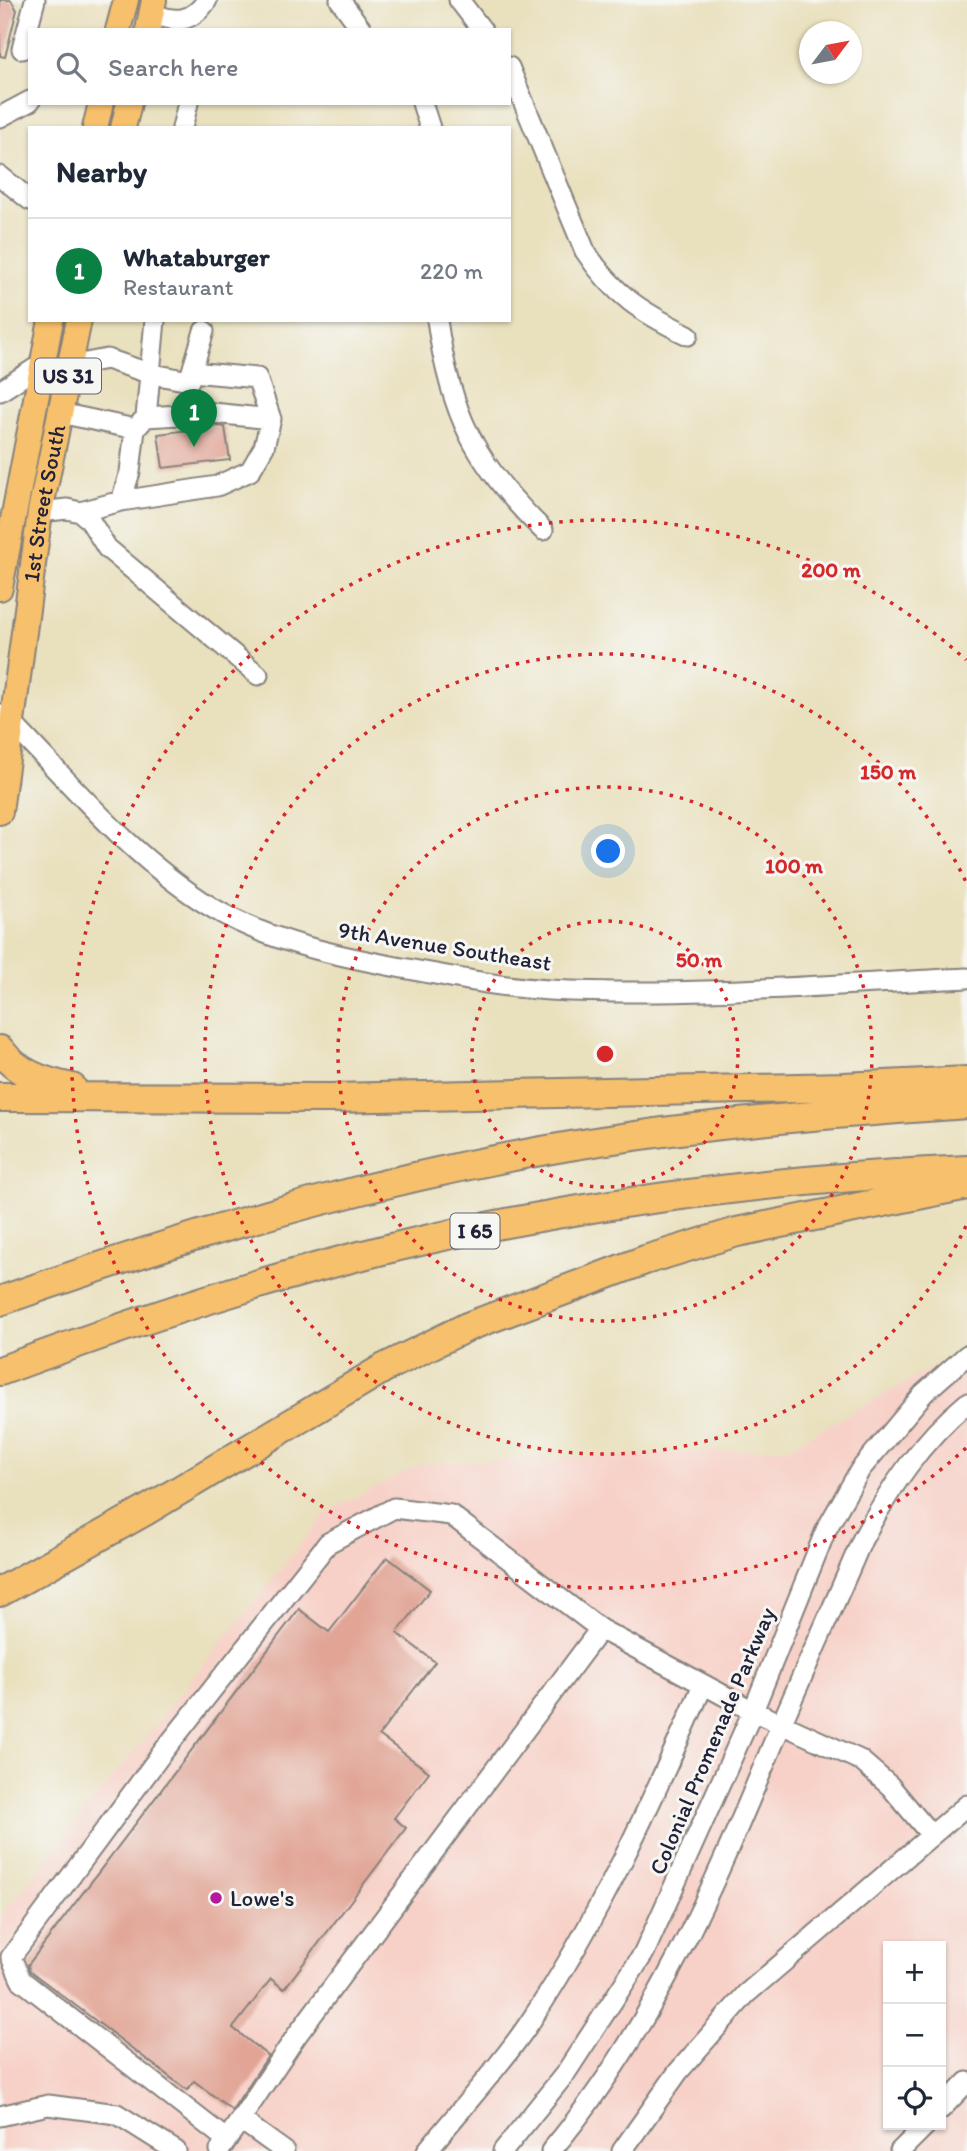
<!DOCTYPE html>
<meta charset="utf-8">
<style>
:root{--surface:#fff;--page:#f2f2f3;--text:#1f2937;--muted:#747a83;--line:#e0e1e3;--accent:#0b8043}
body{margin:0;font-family:Itim,sans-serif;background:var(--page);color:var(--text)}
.controls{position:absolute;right:21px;bottom:21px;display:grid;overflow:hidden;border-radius:0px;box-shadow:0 2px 5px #0004}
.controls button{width:63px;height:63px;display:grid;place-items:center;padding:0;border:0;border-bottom:2px solid var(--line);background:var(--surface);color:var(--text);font:35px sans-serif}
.compass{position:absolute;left:799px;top:21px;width:63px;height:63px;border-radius:50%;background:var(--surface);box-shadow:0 2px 5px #0004;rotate:58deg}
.you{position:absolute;left:609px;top:852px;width:24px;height:24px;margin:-18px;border:5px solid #fff;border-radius:50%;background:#1a73e8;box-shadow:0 0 0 10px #1a73e833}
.badge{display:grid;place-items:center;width:46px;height:46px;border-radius:50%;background:var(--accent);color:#fff;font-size:23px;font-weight:700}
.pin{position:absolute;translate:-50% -58px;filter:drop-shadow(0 2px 4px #0008)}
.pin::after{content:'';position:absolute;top:37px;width:24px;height:21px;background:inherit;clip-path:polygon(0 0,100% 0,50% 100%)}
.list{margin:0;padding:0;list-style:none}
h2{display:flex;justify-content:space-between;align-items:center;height:91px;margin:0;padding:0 28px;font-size:30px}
h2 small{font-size:23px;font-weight:400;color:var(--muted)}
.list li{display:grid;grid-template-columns:46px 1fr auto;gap:21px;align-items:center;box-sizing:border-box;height:105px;padding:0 28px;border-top:2px solid var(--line)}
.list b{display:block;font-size:26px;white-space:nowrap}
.list p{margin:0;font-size:23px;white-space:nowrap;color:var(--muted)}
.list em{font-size:23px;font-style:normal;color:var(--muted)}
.icon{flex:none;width:38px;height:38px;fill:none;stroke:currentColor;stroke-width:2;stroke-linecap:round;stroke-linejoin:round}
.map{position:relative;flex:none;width:967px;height:2151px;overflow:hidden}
.search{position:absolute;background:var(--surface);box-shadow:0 2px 5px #0004;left:28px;top:28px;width:483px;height:77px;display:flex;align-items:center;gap:18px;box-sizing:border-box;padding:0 24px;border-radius:0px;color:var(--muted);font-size:26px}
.panel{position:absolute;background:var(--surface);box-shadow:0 2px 5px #0004;left:28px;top:126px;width:483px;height:196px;border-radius:0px}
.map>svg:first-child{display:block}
</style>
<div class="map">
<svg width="967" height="2151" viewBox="0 0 967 2151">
<rect width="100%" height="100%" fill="#f6f6f2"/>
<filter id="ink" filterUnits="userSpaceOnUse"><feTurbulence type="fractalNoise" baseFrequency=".0143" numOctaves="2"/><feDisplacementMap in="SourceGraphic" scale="14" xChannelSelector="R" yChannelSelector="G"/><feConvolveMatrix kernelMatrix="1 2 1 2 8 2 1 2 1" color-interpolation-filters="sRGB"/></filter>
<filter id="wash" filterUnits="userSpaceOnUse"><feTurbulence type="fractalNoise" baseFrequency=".00686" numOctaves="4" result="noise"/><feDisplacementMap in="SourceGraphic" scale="28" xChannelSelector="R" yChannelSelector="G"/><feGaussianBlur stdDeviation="1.57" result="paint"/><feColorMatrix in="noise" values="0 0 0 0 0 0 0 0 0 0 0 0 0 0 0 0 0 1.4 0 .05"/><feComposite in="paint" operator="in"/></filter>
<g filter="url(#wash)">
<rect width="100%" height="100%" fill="#e9e0bd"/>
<path fill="#f7d1c8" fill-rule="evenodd" d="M 967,1349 L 967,2151 L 0,2151 L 0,1917 L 326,1513 L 420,1464 L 787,1448 ZM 888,1946 L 941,1946 L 941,2125 L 888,2125 Z"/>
<g id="blocks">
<path fill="#e1a495" d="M 0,0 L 11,0 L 17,10 L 5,57 L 0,56 Z
M 219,426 L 225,427 L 230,460 L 163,468 L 158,434 Z
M 387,1557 L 430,1590 L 397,1633 L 435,1662 L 379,1735 L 429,1772 L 394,1818 L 406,1828 L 284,1989 L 271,1979 L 233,2028 L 268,2056 L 232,2110 L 194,2081 L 187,2090 L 30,1971 L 28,1965 L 299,1609 L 329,1632 Z"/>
</g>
</g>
<g filter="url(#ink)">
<use href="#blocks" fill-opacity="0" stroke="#86817c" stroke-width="2"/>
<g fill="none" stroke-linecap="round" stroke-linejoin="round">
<defs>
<path id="minor" d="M 340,0 L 362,30
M 459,0 L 482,30
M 152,13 C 175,23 192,23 207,0
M 22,49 L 35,0
M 509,67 L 585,251 C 614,295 641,312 688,335
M 422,103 L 430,128
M 0,117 L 30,101
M 182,128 L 188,103
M 0,176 L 30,200
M 437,320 C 450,413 475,464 543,530
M 70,366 L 107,359 L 148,373 L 189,381 L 204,331
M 0,391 L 42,364
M 60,413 L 135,429 L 130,472 L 121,501 L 217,486 L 250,471 L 264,447 L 271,419 L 257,378 L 192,372
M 146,417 L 213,413 L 271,419
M 138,426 L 146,417 L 155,320
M 40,512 L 67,509 L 80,512 L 89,519 L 107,548 L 258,675
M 80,512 L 121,501
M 0,714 L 10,721 C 74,787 132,858 211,907 C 267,941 334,955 397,967 C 447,976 498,987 549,990 C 688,997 828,985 967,978
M 941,2109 L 967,2082
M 0,2116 L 48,2105 L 117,2114 L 176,2151
M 241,2120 L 284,2151
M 227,2140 L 21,1980 L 11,1957 L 162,1753 L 328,1543 L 394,1508 L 451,1515 L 600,1629
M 220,2150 L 297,2035 L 600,1629 L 753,1711 L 860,1760 L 890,1786 L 931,1835
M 427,2151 C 461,2108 500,2067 530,2022 C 601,1916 652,1801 703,1685
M 503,2151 L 565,2074 L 644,1953 L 753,1711 L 826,1530 L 860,1470 L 924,1393 L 967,1355
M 551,2151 C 653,2030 713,1888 773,1744 C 802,1675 833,1608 862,1540 C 890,1488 921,1441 967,1403
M 622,2151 L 678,2072 L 746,1994 L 967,1805
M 900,2151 L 926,2125"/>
<g id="major">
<path d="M 118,30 L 126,0"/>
<path d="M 148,30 L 154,0"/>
<path d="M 95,128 L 101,103"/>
<path d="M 123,128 L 129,103"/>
<path d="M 0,588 L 51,320"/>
<path id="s1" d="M 0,812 L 40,512 L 79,320"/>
</g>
<path id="highway" d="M 0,1050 C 18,1074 43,1082 72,1088
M 0,1097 L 331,1098 L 843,1087 L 967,1081
M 0,1301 C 206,1228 418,1166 635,1136 C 745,1120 856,1112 967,1104
M 0,1371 C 127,1324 256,1281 387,1249 C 577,1203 772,1179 967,1170
M 0,1592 L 145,1511 L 384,1368 L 467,1327 L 645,1260 L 737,1232 L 967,1185"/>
</defs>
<use href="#minor" stroke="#86817c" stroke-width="23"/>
<use href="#major" stroke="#86817c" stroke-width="28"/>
<use href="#highway" stroke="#86817c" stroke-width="32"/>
<use href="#minor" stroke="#fff" stroke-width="19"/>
<use href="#major" stroke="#f7c06c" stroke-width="24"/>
<use href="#highway" stroke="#f7c06c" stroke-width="28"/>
</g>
</g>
<g fill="none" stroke="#d62828" stroke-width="3.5" stroke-dasharray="3.5 7">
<circle cx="605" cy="1054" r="133"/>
<circle cx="605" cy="1054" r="267"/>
<path d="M966 1226A400 400 0 1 1 966 882"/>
<path d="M966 1448A534 534 0 1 1 966 660"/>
</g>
<circle fill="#b5179e" stroke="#f6f6f2" stroke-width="2.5" cx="216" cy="1898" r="7"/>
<g text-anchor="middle" stroke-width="6" stroke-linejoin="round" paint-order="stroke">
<g fill="#f6f6f2" stroke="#626272" stroke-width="2">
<rect x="35" y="358.5" width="66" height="35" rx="5"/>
<rect x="450.5" y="1213.5" width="49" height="35" rx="5"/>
</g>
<g font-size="21" font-weight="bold" fill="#22223b">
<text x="68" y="383">US 31</text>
<text x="475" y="1238">I 65</text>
</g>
<g font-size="23" fill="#22223b" stroke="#f6f6f2">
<text dy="8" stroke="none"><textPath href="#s1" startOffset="312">1st Street South</textPath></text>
<text transform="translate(445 946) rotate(9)" y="8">9th Avenue Southeast</text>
<text transform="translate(712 1741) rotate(-67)" y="8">Colonial Promenade Parkway</text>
</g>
<g font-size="23" fill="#22223b" stroke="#f6f6f2" text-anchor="start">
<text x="230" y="1906">Lowe's</text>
</g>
</g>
<circle cx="605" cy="1054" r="10" fill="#d62828" stroke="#f6f6f2" stroke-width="3.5"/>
<g font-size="21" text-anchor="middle" font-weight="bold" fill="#d62828" stroke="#f6f6f2" stroke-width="6" stroke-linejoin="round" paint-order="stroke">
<text x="831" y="577">200 m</text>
<text x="888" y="779">150 m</text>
<text x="794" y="873">100 m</text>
<text x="699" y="967">50 m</text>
</g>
</svg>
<div class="controls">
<button>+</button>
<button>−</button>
<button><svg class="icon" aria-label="locate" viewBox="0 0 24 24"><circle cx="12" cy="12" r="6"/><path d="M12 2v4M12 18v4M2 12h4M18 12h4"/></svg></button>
</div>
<svg class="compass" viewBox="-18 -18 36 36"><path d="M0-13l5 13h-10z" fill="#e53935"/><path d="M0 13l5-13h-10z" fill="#747a83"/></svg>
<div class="you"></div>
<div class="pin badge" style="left:194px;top:447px">1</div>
<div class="search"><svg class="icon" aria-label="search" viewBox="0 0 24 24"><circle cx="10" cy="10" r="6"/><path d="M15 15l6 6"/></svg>Search here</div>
<section class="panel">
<h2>Nearby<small></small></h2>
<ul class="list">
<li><span class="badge">1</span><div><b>Whataburger</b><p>Restaurant</p></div><em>220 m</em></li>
</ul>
</section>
</div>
